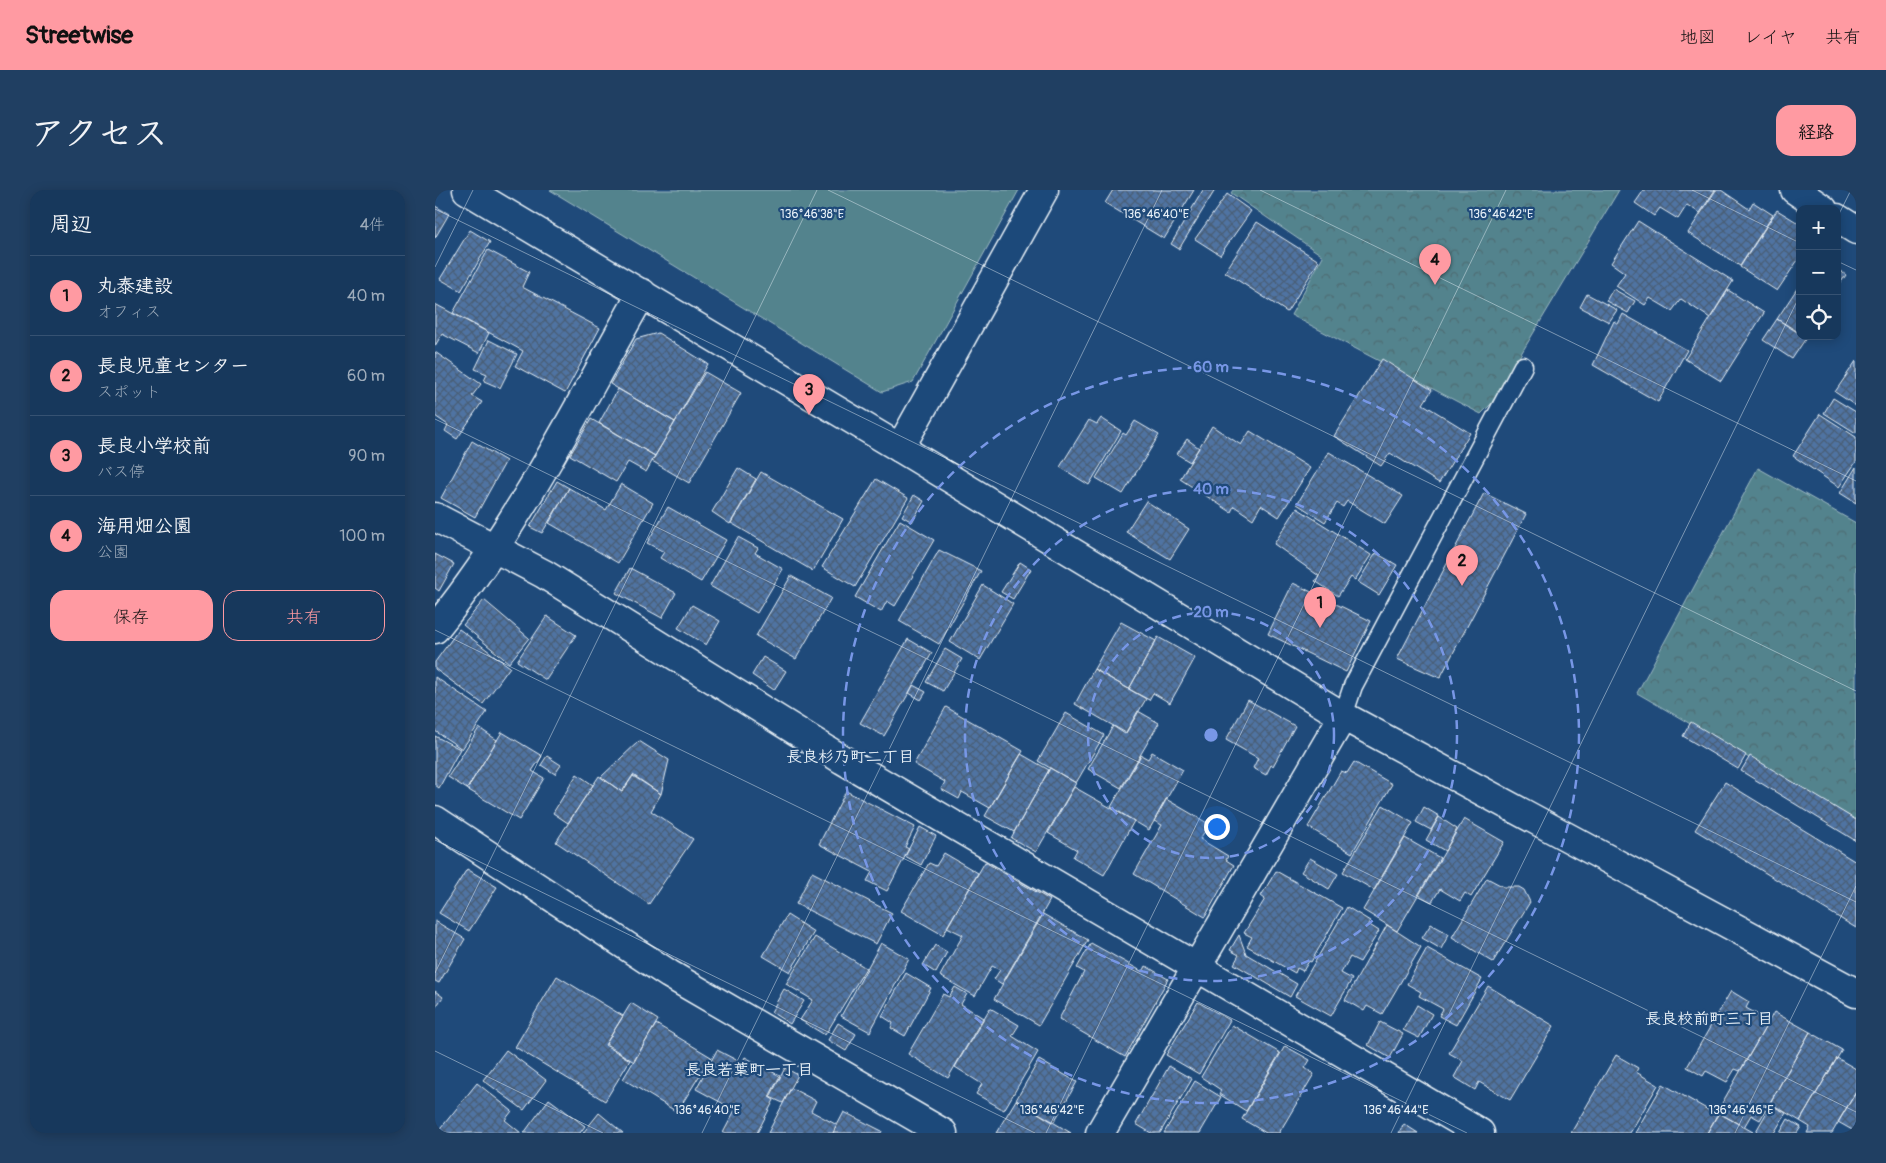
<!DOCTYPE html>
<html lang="ja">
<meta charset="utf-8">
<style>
:root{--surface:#17385c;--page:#203f62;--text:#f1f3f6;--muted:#9eacbb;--line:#365272;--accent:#ff9aa2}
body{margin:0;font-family:Pangolin,"Klee One",sans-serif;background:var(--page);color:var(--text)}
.controls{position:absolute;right:15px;top:15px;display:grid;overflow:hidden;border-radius:10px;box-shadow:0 2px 12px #0003}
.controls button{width:45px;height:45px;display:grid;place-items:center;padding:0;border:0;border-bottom:1px solid var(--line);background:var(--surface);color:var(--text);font:25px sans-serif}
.you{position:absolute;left:781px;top:636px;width:18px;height:18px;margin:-12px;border:4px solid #fff;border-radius:50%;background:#1a73e8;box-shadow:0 0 0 8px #1a73e833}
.badge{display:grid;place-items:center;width:32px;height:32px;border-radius:50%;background:var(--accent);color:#111;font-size:16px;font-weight:700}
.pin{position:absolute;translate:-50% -41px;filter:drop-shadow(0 1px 2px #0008)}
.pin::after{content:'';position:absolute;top:26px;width:18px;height:15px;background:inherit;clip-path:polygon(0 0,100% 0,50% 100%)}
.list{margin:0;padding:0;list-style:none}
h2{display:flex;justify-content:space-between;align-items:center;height:65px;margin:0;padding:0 20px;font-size:21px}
h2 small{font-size:16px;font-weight:400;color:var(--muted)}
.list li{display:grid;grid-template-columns:32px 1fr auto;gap:15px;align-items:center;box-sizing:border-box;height:80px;padding:0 20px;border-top:1px solid var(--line)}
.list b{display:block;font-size:19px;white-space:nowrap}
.list p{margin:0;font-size:16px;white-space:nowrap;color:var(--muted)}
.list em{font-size:16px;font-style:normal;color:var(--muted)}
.actions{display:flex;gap:10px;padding:15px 20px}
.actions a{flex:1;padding:11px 0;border:1px solid var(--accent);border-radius:15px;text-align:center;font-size:18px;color:var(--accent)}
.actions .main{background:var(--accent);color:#111}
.icon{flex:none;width:28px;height:28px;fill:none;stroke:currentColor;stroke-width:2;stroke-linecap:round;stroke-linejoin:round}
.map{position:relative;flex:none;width:1421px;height:943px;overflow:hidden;border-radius:15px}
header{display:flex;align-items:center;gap:30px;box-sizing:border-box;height:70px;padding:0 25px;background:var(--accent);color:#111}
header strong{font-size:24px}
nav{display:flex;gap:28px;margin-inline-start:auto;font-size:18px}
.intro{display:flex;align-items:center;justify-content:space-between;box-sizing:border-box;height:120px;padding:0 30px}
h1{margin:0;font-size:35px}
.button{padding:12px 22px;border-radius:15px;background:var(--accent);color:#111;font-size:18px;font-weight:700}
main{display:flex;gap:30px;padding:0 30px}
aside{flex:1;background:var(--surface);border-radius:15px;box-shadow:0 2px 12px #0003}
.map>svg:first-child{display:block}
</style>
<header>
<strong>Streetwise</strong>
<nav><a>地図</a><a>レイヤ</a><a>共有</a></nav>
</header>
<div class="intro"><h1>アクセス</h1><a class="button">経路</a></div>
<main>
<aside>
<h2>周辺<small>4件</small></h2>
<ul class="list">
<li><span class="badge">1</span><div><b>丸泰建設</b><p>オフィス</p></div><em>40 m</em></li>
<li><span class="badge">2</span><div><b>長良児童センター</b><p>スポット</p></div><em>60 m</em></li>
<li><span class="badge">3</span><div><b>長良小学校前</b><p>バス停</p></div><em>90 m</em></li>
<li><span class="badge">4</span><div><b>海用畑公園</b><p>公園</p></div><em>100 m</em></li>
</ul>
<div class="actions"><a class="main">保存</a><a>共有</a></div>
</aside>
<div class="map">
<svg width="1421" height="943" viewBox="0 0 1421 943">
<defs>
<pattern id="forest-crowns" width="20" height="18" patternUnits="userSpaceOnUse" patternTransform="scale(1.25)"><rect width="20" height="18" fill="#53838d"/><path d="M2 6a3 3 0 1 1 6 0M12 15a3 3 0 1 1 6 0" fill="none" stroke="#4e6b72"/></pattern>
<pattern id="building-cross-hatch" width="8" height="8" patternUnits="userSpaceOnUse" patternTransform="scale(1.25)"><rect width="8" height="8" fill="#4f73a2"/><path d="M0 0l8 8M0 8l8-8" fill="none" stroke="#4a5e76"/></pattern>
</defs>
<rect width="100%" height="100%" fill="#1f4a7a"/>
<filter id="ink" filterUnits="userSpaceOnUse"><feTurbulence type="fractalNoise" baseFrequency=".02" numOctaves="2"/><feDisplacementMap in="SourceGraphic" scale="10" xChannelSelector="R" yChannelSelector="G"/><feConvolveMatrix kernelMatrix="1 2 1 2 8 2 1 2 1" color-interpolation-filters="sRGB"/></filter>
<g filter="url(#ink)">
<path fill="#53838d" stroke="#9ebac2" d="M 115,0 L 584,0 L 478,192 L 447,202 Z"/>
<path fill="url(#forest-crowns)" stroke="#9ebac2" d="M 798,0 L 1184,0 L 1056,214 L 1046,224 L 856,125 L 888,66 L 796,3 Z
M 1323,278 L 1421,333 L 1421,630 L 1202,503 Z"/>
<path fill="url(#building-cross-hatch)" stroke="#e8f1f8" d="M 678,0 L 759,0 L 729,49 L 670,13 Z
M 768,0 L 780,0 L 744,59 L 736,54 Z
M 1209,0 L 1280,0 L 1265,23 L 1252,15 L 1243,29 L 1225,18 L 1219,26 L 1200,13 Z
M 1281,0 L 1286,0 L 1314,19 L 1318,12 L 1338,25 L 1305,76 L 1253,43 Z
M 792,4 L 816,21 L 785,65 L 760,49 Z
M 0,16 L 14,24 L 0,48 Z
M 1342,20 L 1365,34 L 1365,67 L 1342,101 L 1305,77 Z
M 1203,31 L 1298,91 L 1275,128 L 1246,109 L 1237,121 L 1215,108 L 1210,115 L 1181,96 L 1190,83 L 1176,73 Z
M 822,32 L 884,71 L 852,122 L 790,82 Z
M 35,40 L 55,52 L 26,101 L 5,89 Z
M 53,60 L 94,82 L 87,97 L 165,138 L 130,203 L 80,176 L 88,161 L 18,123 Z
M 1402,79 L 1411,85 L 1402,98 Z
M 1365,94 L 1365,143 L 1342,129 Z
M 1178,99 L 1200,111 L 1193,123 L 1171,111 Z
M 1293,100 L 1329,123 L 1286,191 L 1250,169 Z
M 1152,104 L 1182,120 L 1174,132 L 1145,117 Z
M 0,114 L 54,143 L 44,163 L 7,144 L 0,156 Z
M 1188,124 L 1252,160 L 1223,212 L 1158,175 L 1179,131 L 1183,134 Z
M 1342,129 L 1365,144 L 1365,146 L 1371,148 L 1357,169 L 1328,150 Z
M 223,143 L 273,174 L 240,232 L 175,194 L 201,149 Z
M 54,150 L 82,164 L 65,198 L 49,191 L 52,184 L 40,179 Z
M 0,162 L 46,194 L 37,206 L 47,212 L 22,249 L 10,241 L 13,235 L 0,226 Z
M 947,169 L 997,200 L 988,214 L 1035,243 L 1004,293 L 955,263 L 946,276 L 899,246 Z
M 1421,171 L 1421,216 L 1400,202 Z
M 270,182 L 306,203 L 254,293 L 217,271 Z
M 183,199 L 240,232 L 220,266 L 164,233 Z
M 1398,208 L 1421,222 L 1421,243 L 1389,223 Z
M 1385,224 L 1421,247 L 1421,272 L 1404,297 L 1358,266 Z
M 666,228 L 686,241 L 654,295 L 625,277 L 654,230 L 662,234 Z
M 156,229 L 220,266 L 211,282 L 193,272 L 181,292 L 135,265 Z
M 700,231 L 724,245 L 688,304 L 661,288 L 688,243 L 691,245 Z
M 777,236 L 806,255 L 815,241 L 875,278 L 844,327 L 826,315 L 818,329 L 799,316 L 796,322 L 745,289 Z
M 752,249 L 764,258 L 755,272 L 742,264 Z
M 37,251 L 71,271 L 40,327 L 6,308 Z
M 894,262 L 968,306 L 950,334 L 912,311 L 908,317 L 902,313 L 890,332 L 862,314 Z
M 1421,277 L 1421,313 L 1405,303 Z
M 303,278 L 321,289 L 295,334 L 277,322 Z
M 326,282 L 408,329 L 378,381 L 296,333 Z
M 441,289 L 473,308 L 420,397 L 387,377 Z
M 122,291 L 134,298 L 107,343 L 95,337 Z
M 186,294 L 218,313 L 183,373 L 114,333 L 134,298 L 171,320 Z
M 1049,303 L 1091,324 L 1005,488 L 962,469 Z
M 479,305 L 489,311 L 477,332 L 467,326 Z
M 711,311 L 754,339 L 735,369 L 691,342 Z
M 233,317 L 291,350 L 266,392 L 225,368 L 229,362 L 212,353 Z
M 862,318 L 936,365 L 920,390 L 916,387 L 903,406 L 880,391 L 884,386 L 839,354 Z
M 465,330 L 499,350 L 460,416 L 452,411 L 446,422 L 420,407 Z
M 303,347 L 323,358 L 320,363 L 348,379 L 322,423 L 275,396 Z
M 504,360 L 546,381 L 504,454 L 464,431 Z
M 941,363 L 962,375 L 944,405 L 923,392 Z
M 0,364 L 19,374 L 4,401 L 0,398 Z
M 585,372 L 596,379 L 578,409 L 566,402 Z
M 195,378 L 241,403 L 227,428 L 181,403 Z
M 356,386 L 396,408 L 361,469 L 321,446 Z
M 858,393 L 936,431 L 911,482 L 833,444 Z
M 548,395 L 578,414 L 545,470 L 515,452 Z
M 49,410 L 94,448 L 74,473 L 28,435 Z
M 257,415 L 285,431 L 271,455 L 243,438 Z
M 112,426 L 141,445 L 111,490 L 82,471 Z
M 686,432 L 721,451 L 694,499 L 659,479 Z
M 24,439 L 75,477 L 48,514 L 0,479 L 0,472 Z
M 723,447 L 760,468 L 735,513 L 718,503 L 714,510 L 694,499 Z
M 473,449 L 497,463 L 449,546 L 425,533 Z
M 510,459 L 527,469 L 508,501 L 491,492 Z
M 328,467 L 351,481 L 339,500 L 317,485 Z
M 659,479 L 711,509 L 691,543 L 640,514 Z
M 0,487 L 52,522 L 27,559 L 0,541 Z
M 478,495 L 491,502 L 486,510 L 474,503 Z
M 813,510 L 860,536 L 838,576 L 836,575 L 831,585 L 818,578 L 823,568 L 791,550 Z
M 511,517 L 588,561 L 555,618 L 527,602 L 524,609 L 506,599 L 510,592 L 479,574 Z
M 703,521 L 724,533 L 686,598 L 653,579 L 678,536 L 690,544 Z
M 631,523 L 669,545 L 641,593 L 603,571 Z
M 1256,532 L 1311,565 L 1303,579 L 1248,546 Z
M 44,538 L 62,550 L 32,599 L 13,587 Z
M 67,542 L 107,566 L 97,581 L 109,588 L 84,630 L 32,599 Z
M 0,546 L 25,559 L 4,598 L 0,595 Z
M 204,551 L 234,570 L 226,604 L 198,585 L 187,602 L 166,587 Z
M 717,562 L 748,580 L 714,640 L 676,617 L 706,565 L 713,569 Z
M 586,564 L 614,580 L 579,642 L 550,626 Z
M 112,566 L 126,575 L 120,584 L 106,575 Z
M 1315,566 L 1421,630 L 1421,651 L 1306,581 Z
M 919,572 L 957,594 L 917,663 L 873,637 L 906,581 L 912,583 Z
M 615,578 L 641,593 L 601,662 L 576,648 Z
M 142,584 L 158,595 L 133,633 L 118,623 Z
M 164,586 L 187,602 L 198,586 L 226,604 L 216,621 L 258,649 L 214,714 L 121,652 Z
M 1290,592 L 1421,672 L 1421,738 L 1260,640 Z
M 639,597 L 699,631 L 669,685 L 638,667 L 642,660 L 613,643 Z
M 411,601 L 480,637 L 470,657 L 474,659 L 452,701 L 432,691 L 437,682 L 384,654 Z
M 731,609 L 774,634 L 765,649 L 793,666 L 791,670 L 799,675 L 770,727 L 699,684 L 727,635 L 719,631 Z
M 948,615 L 978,633 L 939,700 L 908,682 Z
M 989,617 L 1004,626 L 996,640 L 981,632 Z
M 1004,627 L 1022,639 L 1010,661 L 991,650 Z
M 1029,629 L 1069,652 L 1036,707 L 1030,703 L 1025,711 L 1005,699 L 997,712 L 984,705 Z
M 485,637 L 501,646 L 486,675 L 470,666 Z
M 970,648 L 1005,668 L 962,741 L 928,720 Z
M 509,663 L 543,683 L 508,745 L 466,721 L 494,673 L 501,676 Z
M 875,668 L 903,684 L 894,699 L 866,682 Z
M 550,672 L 615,710 L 567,794 L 559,789 L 565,780 L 557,776 L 540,806 L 505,786 L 528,745 L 512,737 Z
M 32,679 L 62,697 L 34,741 L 4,723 Z
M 841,681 L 907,718 L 876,772 L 874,771 L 868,781 L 862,778 L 860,783 L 812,756 L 817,747 L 809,743 L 830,709 L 826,706 Z
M 377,682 L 457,723 L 441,754 L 361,714 Z
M 1052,688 L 1069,697 L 1084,697 L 1089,700 L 1095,712 L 1058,772 L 1017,747 Z
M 912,717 L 935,731 L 933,734 L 944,741 L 925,772 L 915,767 L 906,783 L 917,789 L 896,826 L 860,806 Z
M 608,724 L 653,750 L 604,835 L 559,809 Z
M 352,725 L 379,742 L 355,782 L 328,766 Z
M 0,731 L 30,749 L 4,793 L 0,791 Z
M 996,734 L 1014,744 L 1006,759 L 987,748 Z
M 952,735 L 986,757 L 947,824 L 932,816 L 929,821 L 910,810 Z
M 804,745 L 811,764 L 862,794 L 855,807 L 799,774 L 804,765 L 795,760 Z
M 380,747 L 431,778 L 390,845 L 365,830 L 378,810 L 351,794 Z
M 446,753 L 474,769 L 435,842 L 406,826 Z
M 656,753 L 708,782 L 711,776 L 733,789 L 690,867 L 624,829 L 649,782 L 642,778 Z
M 500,755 L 512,762 L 501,783 L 488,775 Z
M 992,758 L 1047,789 L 1021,835 L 1004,826 L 1008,819 L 984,806 L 986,802 L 972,794 Z
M 471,783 L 496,798 L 470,846 L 456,838 L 458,833 L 447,826 Z
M 122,786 L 188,826 L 170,855 L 195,870 L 170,911 L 80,857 Z
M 1053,796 L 1119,836 L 1075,910 L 1044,892 L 1040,900 L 1019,887 L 1028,871 L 1014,863 Z
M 520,797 L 532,804 L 526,814 L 548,828 L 513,888 L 473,864 L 508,804 L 514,807 Z
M 349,799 L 369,811 L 355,834 L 336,822 Z
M 0,801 L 8,807 L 0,818 Z
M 1296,801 L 1314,812 L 1311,818 L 1334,831 L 1305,881 L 1300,879 L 1292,892 L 1271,881 L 1268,886 L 1252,877 Z
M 763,812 L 795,830 L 764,884 L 731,865 Z
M 196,813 L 223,830 L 199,872 L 171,854 Z
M 982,815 L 997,824 L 984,848 L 968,840 Z
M 555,818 L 584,835 L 577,846 L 603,862 L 569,920 L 541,904 L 547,894 L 520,877 Z
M 1339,822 L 1375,842 L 1325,930 L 1316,925 L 1309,937 L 1282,922 Z
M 945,832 L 968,844 L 955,868 L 933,855 Z
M 403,833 L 421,844 L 411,861 L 393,850 Z
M 221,834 L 276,867 L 242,922 L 188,889 Z
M 797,835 L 845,863 L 811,921 L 784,904 L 786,900 L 766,887 Z
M 1375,842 L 1407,860 L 1365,931 L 1335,913 Z
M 850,856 L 875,870 L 870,878 L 879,884 L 844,943 L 831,943 L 807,929 Z
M 71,860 L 111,890 L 89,920 L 48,890 Z
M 282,860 L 307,873 L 310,867 L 345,886 L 334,907 L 339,910 L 322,943 L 288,943 L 300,920 L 261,899 Z
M 1181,865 L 1203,878 L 1201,882 L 1223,895 L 1195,943 L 1136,943 Z
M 1402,868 L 1421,879 L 1421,902 L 1397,943 L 1372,943 L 1375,937 L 1365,931 Z
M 604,870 L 642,892 L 619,932 L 581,910 Z
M 734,876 L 757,889 L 725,943 L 716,943 L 701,934 Z
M 350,878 L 363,885 L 348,913 L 335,907 Z
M 760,891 L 786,907 L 765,943 L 729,943 Z
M 42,893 L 77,921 L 70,930 L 86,943 L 2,943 Z
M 1228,894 L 1282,925 L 1272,943 L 1200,943 Z
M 356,898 L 381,911 L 376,921 L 402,935 L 398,943 L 333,943 Z
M 1421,902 L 1421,943 L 1418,943 L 1419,941 L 1403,932 Z
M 114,909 L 150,936 L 145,943 L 89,943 Z
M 581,910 L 636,943 L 561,943 Z
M 1336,915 L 1351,923 L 1339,943 L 1320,943 Z
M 409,922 L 447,941 L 446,943 L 398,943 Z
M 164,923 L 188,943 L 148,943 Z
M 1284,923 L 1318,942 L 1317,943 L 1272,943 Z
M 1353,929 L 1366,937 L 1362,943 L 1345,943 Z
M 969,934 L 983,943 L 964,943 Z"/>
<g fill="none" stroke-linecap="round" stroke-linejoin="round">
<defs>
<path id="lane" d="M 908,526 L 918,496 L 1088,176"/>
<path id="street" d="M 1360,0 L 1388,19
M 1402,28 L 1421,40
M 465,258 L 609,0
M 0,327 L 109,384 L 408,570 L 1045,943
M 0,439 C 83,337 142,218 207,103
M 0,630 L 234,784 L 508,943
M 665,943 L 908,526"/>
<path id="secondary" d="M 32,0 L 465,258 L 908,526 L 1421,803"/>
</defs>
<use href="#lane" stroke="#e8f1f8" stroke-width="21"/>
<use href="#street" stroke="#e8f1f8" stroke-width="31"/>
<use href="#secondary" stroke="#e8f1f8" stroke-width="31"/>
<use href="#lane" stroke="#1f4a7a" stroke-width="18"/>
<use href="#street" stroke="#1f4a7a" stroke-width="28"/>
<use href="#secondary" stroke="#1f4a7a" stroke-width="28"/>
</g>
</g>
<path fill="none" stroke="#e8f1f8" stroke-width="1" stroke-opacity="0.45" d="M 393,0 L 1421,501M 825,0 L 1421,291M 1257,0 L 1365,53M 0,19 L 1421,712M 1402,28 L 1416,0M 1402,71 L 1421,80M 0,77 L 38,0M 0,229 L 1421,922M 0,440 L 1032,943M 0,650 L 600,943M 0,783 L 382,0M 0,861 L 168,943M 267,943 L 727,0M 611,943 L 1071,0M 956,943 L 1365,105M 1300,943 L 1421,696"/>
<g fill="none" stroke="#7897e6" stroke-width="2.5" stroke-dasharray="9 6">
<circle cx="776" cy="545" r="123"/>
<circle cx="776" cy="545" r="246"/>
<circle cx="776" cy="545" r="368"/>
</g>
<g text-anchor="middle" stroke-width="4.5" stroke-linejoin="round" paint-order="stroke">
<g font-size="16" font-weight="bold" fill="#e8f1f8" stroke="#1f4a7a">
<text x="415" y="572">長良杉乃町二丁目</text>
<text x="1274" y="834">長良校前町三丁目</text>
<text x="314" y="885">長良若葉町一丁目</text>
</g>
</g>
<g font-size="12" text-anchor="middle" fill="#e8f1f8" stroke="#1f4a7a" stroke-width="4.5" stroke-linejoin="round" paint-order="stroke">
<text x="377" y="28">136°46'38"E</text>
<text x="721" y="28">136°46'40"E</text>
<text x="1066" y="28">136°46'42"E</text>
<text x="272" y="924">136°46'40"E</text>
<text x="617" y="924">136°46'42"E</text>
<text x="961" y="924">136°46'44"E</text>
<text x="1306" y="924">136°46'46"E</text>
</g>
<circle cx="776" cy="545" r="8" fill="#7897e6" stroke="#1f4a7a" stroke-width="2.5"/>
<g font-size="15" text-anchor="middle" font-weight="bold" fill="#7897e6" stroke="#1f4a7a" stroke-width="4.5" stroke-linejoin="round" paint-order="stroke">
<text x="776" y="182">60 m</text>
<text x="776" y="304">40 m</text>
<text x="776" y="427">20 m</text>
</g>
</svg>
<div class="controls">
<button>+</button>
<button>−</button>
<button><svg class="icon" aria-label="locate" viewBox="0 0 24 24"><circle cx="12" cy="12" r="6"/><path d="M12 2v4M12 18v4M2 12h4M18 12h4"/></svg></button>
</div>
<div class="you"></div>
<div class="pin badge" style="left:885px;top:438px">1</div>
<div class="pin badge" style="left:1027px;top:396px">2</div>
<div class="pin badge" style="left:374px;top:225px">3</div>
<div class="pin badge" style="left:1000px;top:95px">4</div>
</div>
</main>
